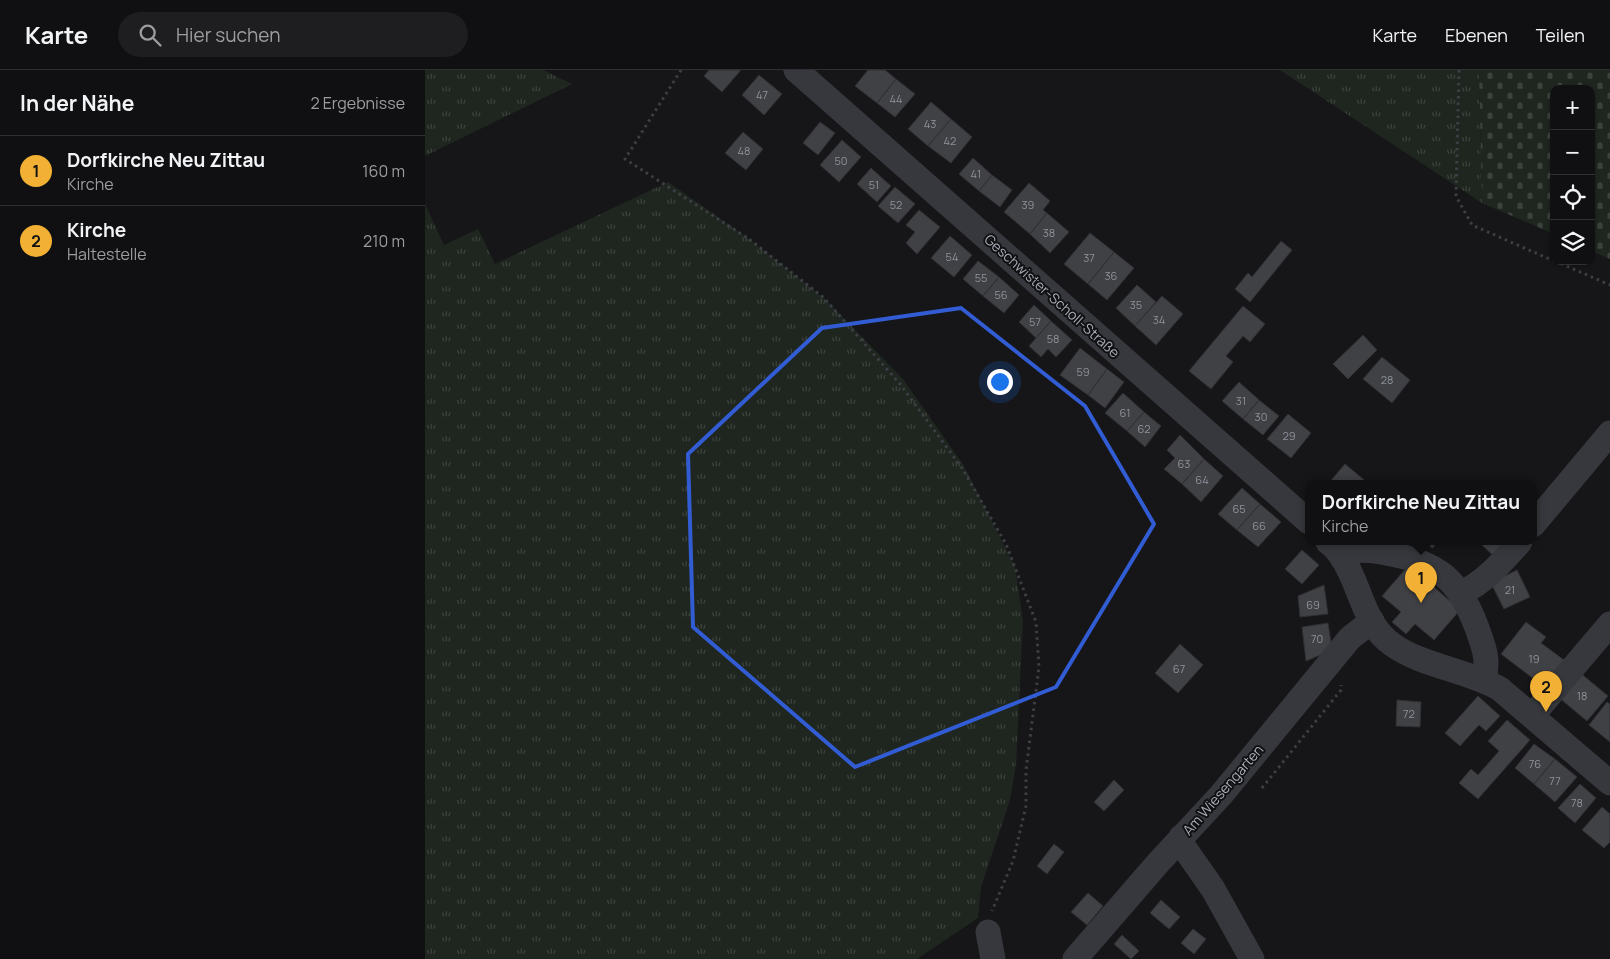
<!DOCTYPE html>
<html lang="de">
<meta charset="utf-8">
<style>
:root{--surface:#101012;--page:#1e1e20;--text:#f1f3f6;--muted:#9c9d9f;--line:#303032;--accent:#f2b134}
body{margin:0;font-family:Manrope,sans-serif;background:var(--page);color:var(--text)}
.controls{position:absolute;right:15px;top:15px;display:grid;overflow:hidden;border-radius:10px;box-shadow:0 1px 4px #0004}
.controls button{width:45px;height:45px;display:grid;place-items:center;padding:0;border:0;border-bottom:1px solid var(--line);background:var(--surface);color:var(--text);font:25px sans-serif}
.you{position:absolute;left:574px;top:311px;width:18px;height:18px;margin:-12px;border:4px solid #fff;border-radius:50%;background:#1a73e8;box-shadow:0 0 0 8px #1a73e833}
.badge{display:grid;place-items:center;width:32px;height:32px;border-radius:50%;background:var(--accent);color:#111;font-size:16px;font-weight:700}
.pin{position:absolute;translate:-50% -41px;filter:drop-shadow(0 1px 2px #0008)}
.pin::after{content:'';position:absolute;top:26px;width:18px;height:15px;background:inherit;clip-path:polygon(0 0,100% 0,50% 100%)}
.popup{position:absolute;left:880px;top:410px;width:232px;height:65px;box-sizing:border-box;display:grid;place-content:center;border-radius:10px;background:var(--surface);filter:drop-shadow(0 1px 4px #0005);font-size:16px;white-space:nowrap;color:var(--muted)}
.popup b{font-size:19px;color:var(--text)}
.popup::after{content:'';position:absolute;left:50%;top:100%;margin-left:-10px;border:10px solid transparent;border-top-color:var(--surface)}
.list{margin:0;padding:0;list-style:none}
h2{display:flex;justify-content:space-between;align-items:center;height:65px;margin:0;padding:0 20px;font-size:21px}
h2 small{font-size:16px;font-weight:400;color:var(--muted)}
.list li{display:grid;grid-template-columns:32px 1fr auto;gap:15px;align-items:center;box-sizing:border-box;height:70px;padding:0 20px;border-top:1px solid var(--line)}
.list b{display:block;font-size:19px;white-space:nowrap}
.list p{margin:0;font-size:16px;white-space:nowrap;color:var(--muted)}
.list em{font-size:16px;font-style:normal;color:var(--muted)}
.icon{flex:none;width:28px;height:28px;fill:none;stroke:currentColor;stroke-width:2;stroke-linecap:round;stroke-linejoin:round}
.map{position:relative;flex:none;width:1185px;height:889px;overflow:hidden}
header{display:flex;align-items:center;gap:30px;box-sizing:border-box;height:70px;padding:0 25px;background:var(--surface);border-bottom:1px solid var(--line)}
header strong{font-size:24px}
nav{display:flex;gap:28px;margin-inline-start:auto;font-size:18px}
.search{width:350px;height:45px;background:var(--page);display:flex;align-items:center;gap:12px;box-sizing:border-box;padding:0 18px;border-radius:28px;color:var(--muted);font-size:19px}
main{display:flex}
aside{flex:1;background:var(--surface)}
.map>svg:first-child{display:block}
</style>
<header>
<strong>Karte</strong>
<div class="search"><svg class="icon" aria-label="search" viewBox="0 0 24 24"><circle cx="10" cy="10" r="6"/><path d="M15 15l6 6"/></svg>Hier suchen</div>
<nav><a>Karte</a><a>Ebenen</a><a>Teilen</a></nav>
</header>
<main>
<aside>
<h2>In der Nähe<small>2 Ergebnisse</small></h2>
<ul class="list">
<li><span class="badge">1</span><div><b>Dorfkirche Neu Zittau</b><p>Kirche</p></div><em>160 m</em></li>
<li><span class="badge">2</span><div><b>Kirche</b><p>Haltestelle</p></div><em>210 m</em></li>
</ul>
</aside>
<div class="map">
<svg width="1185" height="889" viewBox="0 0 1185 889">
<defs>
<pattern id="grass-tufts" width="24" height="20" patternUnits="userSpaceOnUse" patternTransform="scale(1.25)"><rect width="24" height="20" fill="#1e261f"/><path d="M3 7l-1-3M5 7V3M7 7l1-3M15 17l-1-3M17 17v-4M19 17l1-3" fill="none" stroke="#3c433d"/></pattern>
<pattern id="cemetery-stones" width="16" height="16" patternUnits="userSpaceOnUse" patternTransform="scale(1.25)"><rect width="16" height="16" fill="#1e261f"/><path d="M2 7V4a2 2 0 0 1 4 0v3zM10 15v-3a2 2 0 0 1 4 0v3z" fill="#3c433d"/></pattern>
</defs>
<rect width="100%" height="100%" fill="#161618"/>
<path fill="url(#grass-tufts)" d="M 0,0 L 118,0 L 147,14 L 0,86 Z
M 855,0 L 1054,0 L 1057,133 Z
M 243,112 L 324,169 L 399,228 L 478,309 L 539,396 L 590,497 L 598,551 L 591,695 L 585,730 L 556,817 L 553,848 L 492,889 L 0,889 L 0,134 L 19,175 L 53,159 L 70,194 Z"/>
<path fill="url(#cemetery-stones)" d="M 1054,0 L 1185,0 L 1185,189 L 1166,181 L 1166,19 L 1129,19 L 1129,164 L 1057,133 Z"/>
<path fill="#404145" stroke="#303034" d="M 284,0 L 316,0 L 297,22 L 279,6 Z
M 443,0 L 460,0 L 471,9 L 452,33 L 430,16 Z
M 334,5 L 357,24 L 339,45 L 317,25 Z
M 471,9 L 490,24 L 470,47 L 452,33 Z
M 506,32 L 526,49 L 503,76 L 483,59 Z
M 526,49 L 547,67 L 526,93 L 503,76 Z
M 395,52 L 410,63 L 393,85 L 378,73 Z
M 318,62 L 338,79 L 321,100 L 300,83 Z
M 417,70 L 436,87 L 414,112 L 395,95 Z
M 548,88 L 567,105 L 554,121 L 534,104 Z
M 446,98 L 466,116 L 452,132 L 432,114 Z
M 567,105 L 587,120 L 575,137 L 554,121 Z
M 604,113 L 625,131 L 618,140 L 622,143 L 605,164 L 579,142 Z
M 470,117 L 490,134 L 473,153 L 453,136 Z
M 494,140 L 515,157 L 492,184 L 481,173 L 490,162 L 481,155 Z
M 622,143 L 644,162 L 625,183 L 605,164 Z
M 665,163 L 689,182 L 663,214 L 639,194 Z
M 525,166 L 547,185 L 529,207 L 506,188 Z
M 856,171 L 867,180 L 825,232 L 810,219 L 823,203 L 827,207 Z
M 689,182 L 709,198 L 682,230 L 663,214 Z
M 553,191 L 574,207 L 558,226 L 538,209 Z
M 574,207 L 594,225 L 579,243 L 558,226 Z
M 712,215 L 731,232 L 710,256 L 691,238 Z
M 737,226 L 758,244 L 731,275 L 710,256 Z
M 609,235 L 626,251 L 611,268 L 594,252 Z
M 818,236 L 840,254 L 825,272 L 818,266 L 801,286 L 808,292 L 786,319 L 764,301 Z
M 626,251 L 647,270 L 631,287 L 623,279 L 616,287 L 604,276 Z
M 938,265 L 952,280 L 923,309 L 908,294 Z
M 655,278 L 682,299 L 663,325 L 635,305 Z
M 957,287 L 985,310 L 967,333 L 938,309 Z
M 682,299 L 699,312 L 680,338 L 663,325 Z
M 814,312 L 834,330 L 818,349 L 797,331 Z
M 698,323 L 719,342 L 702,361 L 680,343 Z
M 834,330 L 854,346 L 838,365 L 818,349 Z
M 719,342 L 736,356 L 720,377 L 702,361 Z
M 863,344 L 886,363 L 866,388 L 842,369 Z
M 755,365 L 779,389 L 757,414 L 739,399 L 750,388 L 742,380 Z
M 779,389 L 798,406 L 776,432 L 757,414 Z
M 920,394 L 944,414 L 903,414 Z
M 817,418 L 835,434 L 812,460 L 793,444 Z
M 835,434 L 856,452 L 833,477 L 812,460 Z
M 995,472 L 1011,472 L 1008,478 Z
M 1058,472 L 1092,472 L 1074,491 L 1056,474 Z
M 877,480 L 894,495 L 877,514 L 860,499 Z
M 984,495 L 1035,540 L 1009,570 L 990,554 L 981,564 L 967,552 L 976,542 L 957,526 Z
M 1092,500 L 1105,527 L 1079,539 L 1066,513 Z
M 899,515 L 903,544 L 875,547 L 873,526 Z
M 1101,552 L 1121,567 L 1116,573 L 1143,593 L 1122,619 L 1076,584 Z
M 903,553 L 907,580 L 881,591 L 877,557 Z
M 755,574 L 778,595 L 753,623 L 730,603 Z
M 1153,601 L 1183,626 L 1162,651 L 1132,626 Z
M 1053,626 L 1075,646 L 1061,661 L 1054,655 L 1035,676 L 1020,663 Z
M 972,630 L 996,632 L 995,657 L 971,656 Z
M 1182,632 L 1185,634 L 1185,672 L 1164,655 Z
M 1082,650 L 1105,670 L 1053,729 L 1034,713 L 1046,699 L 1053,705 L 1074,681 L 1063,671 Z
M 1109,674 L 1130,689 L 1109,714 L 1090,698 Z
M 1130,689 L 1152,707 L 1130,732 L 1109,714 Z
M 689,710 L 699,720 L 679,741 L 669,732 Z
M 1155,714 L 1171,728 L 1150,753 L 1133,738 Z
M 1177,737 L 1185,744 L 1185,772 L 1179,778 L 1157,760 Z
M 629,774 L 639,782 L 622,804 L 612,796 Z
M 663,823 L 678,836 L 662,855 L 646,842 Z
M 736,830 L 755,847 L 744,859 L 725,843 Z
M 768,859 L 781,869 L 769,884 L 756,873 Z
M 697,865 L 714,881 L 706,889 L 689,874 Z"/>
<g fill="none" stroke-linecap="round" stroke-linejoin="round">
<path stroke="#3d3f44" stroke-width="3" stroke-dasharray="2.5 4" stroke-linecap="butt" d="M 256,0 L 200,89 L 324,169 L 399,228 L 475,314 L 537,398 L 581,474 L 611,552 L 614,597 L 601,700 L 601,736 L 588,791 L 567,841
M 1034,0 L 1031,126 L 1047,155 L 1129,191
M 1130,191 L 1185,215
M 837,718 L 916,620 L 916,615"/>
<path stroke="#37383d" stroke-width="25" d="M 371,0 L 884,452
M 1108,455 L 1185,363
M 903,472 C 908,476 913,481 916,486 C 936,514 937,554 968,575 C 997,596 1042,600 1075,619 L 1185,713
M 916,486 C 932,478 944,480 961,483 C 1012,492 1034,509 1052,558 C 1059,578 1064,588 1059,610
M 1036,523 C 1059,513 1079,490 1095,472
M 1107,646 L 1185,554
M 756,767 L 758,776 L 788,819 L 827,889
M 563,862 L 568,889
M 650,889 L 733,793 L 796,725 L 925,568 L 947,551"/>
</g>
<path fill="none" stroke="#325cd3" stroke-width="4" stroke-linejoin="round" d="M 536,238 L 660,336 L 729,454 L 631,617 L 430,697 L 268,557 L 263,384 L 397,258 Z"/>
<g text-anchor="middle" stroke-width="4" stroke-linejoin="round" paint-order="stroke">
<g font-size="11" fill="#8e929b">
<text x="337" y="29">47</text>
<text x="471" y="33">44</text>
<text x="505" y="58">43</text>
<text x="525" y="75">42</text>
<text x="319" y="85">48</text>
<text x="416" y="95">50</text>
<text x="551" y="108">41</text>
<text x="449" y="119">51</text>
<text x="471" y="139">52</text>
<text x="603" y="139">39</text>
<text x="624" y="167">38</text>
<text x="527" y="191">54</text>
<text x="664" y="192">37</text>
<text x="686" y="210">36</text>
<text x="556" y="212">55</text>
<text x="576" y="229">56</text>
<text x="711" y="239">35</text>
<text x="734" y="254">34</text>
<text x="610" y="256">57</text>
<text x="628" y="273">58</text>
<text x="658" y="306">59</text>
<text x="962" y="314">28</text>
<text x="816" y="335">31</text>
<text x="700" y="347">61</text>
<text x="836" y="351">30</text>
<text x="719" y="363">62</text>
<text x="864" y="370">29</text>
<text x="759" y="398">63</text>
<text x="777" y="414">64</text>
<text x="814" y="443">65</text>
<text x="834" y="460">66</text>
<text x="1085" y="524">21</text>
<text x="888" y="539">69</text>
<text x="892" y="573">70</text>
<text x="1109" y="593">19</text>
<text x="754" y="603">67</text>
<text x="1157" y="630">18</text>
<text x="984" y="648">72</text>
<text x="1110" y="698">76</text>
<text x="1130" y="715">77</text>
<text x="1152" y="737">78</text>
</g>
<g font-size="14" fill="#a8adb8" stroke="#111113">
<text transform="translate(627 226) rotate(42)" y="5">Geschwister-Scholl-Straße</text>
<text transform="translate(798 720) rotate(-49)" y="5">Am Wiesengarten</text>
</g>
</g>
</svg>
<div class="controls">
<button>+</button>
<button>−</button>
<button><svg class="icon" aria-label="locate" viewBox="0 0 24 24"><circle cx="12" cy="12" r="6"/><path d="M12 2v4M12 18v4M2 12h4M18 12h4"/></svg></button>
<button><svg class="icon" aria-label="layers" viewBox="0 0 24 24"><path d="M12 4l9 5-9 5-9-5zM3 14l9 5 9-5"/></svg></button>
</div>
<div class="you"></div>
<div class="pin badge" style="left:996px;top:533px">1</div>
<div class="popup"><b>Dorfkirche Neu Zittau</b>Kirche</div>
<div class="pin badge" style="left:1121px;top:642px">2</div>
</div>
</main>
